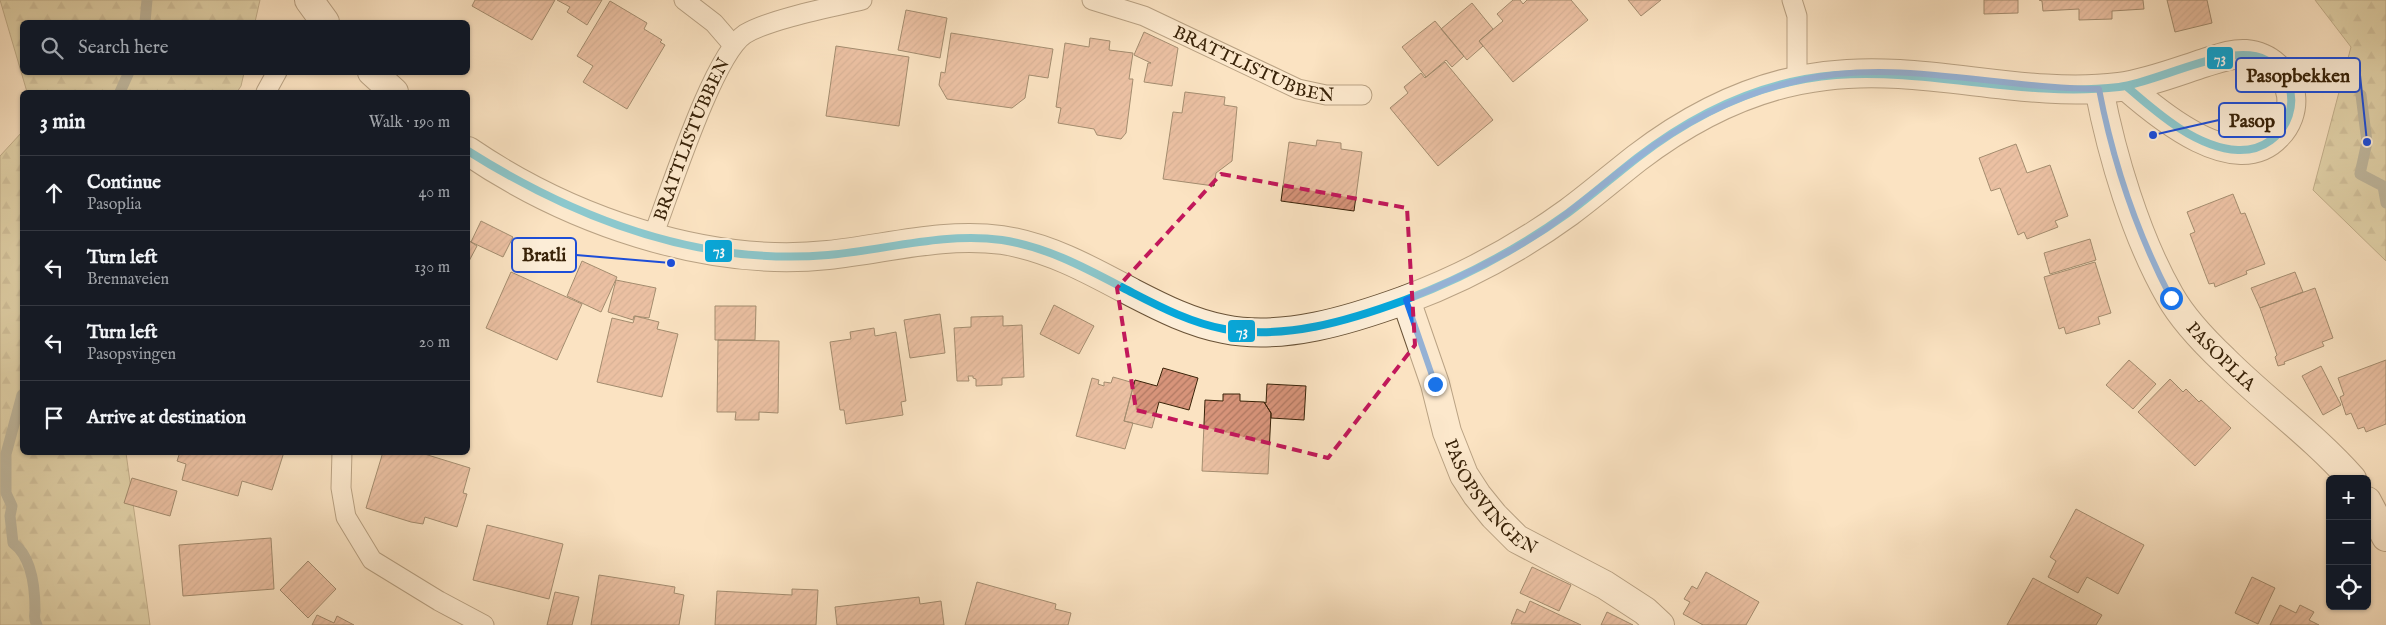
<!DOCTYPE html>
<meta charset="utf-8">
<style>
:root{--surface:#171b24;--page:#242831;--text:#f1f3f6;--muted:#9ea1a6;--line:#363941}
body{margin:0;font-family:"IM FELL English",serif;background:var(--page);color:var(--text)}
.controls{position:absolute;right:15px;bottom:15px;display:grid;overflow:hidden;border-radius:8px;box-shadow:0 1px 4px #0004}
.controls button{width:45px;height:45px;display:grid;place-items:center;padding:0;border:0;border-bottom:1px solid var(--line);background:var(--surface);color:var(--text);font:25px sans-serif}
.stop{position:absolute;width:15px;height:15px;margin:-11px;border:4px solid #1a73e8;border-radius:50%;background:#fff}
.stop.end{background:#1a73e8;border-color:#fff;box-shadow:0 1px 5px #0008}
.list{margin:0;padding:0;list-style:none}
h2{display:flex;justify-content:space-between;align-items:center;height:65px;margin:0;padding:0 20px;font-size:21px}
h2 small{font-size:16px;font-weight:400;color:var(--muted)}
.list li{display:grid;grid-template-columns:32px 1fr auto;gap:15px;align-items:center;box-sizing:border-box;height:75px;padding:0 20px;border-top:1px solid var(--line)}
.list b{display:block;font-size:19px;white-space:nowrap}
.list p{margin:0;font-size:16px;white-space:nowrap;color:var(--muted)}
.list em{font-size:16px;font-style:normal;color:var(--muted)}
.icon{flex:none;width:28px;height:28px;fill:none;stroke:currentColor;stroke-width:2;stroke-linecap:round;stroke-linejoin:round}
.map{position:relative;flex:none;width:2386px;height:625px;overflow:hidden}
.search{position:absolute;background:var(--surface);box-shadow:0 1px 4px #0004;left:20px;top:20px;width:450px;height:55px;display:flex;align-items:center;gap:12px;box-sizing:border-box;padding:0 18px;border-radius:8px;color:var(--muted);font-size:19px}
.panel{position:absolute;background:var(--surface);box-shadow:0 1px 4px #0004;left:20px;top:90px;width:450px;height:365px;border-radius:8px}
.map>svg:first-child{display:block}
</style>
<div class="map">
<svg width="2386" height="625" viewBox="0 0 2386 625">
<defs>
<pattern id="forest-firs" width="22" height="20" patternUnits="userSpaceOnUse" patternTransform="scale(1.25)"><rect width="22" height="20" fill="#c6c18e"/><path d="M5 1l3.5 6h-7zM16 11l3.5 6h-7z" fill="#a29c72"/></pattern>
<pattern id="building-hatch" width="6" height="6" patternUnits="userSpaceOnUse" patternTransform="scale(1.25)"><rect width="6" height="6" fill="#d7947a"/><path d="M-1 1l2-2M0 6l6-6M5 7l2-2" fill="none" stroke="#af7862"/></pattern>
</defs>
<rect width="100%" height="100%" fill="#fbe3c2"/>
<filter id="stains"><feTurbulence type="fractalNoise" baseFrequency=".004" numOctaves="4"/><feColorMatrix values="0 0 0 0 .2 0 0 0 0 .09 0 0 0 0 .02 0 0 0 .5 -.17"/></filter>
<radialGradient id="worn" r=".72"><stop offset=".6" stop-color="#630" stop-opacity="0"/><stop offset="1" stop-color="#630" stop-opacity=".3"/></radialGradient>
<path fill="url(#forest-firs)" stroke="#80724c" d="M 0,0 L 260,0 L 255,22 L 22,22 L 22,72 L 244,73 L 241,86 L 237,92 L 27,92 Z
M 2315,0 L 2386,0 L 2386,261 L 2313,190 L 2351,47 Z
M 22,132 L 22,452 L 126,453 L 150,625 L 0,625 L 0,156 Z"/>
<g fill="none" stroke-linecap="round" stroke-linejoin="round">
<path stroke="#768071" stroke-width="11" d="M 145,22 L 147,0
M 120,92 L 129,72
M 2361,95 L 2367,142 L 2360,174 L 2383,186 L 2386,203
M 22,395 L 6,454 L 6,493 L 12,506 L 10,516 L 13,543 C 32,557 35,587 35,610 C 35,616 33,619 37,625"/>
</g>
<path fill="url(#building-hatch)" stroke="#392309" d="M 475,0 L 555,0 L 532,40 L 472,6 Z
M 557,0 L 602,0 L 587,25 L 567,12 L 570,7 Z
M 1513,0 L 1520,0 L 1523,4 L 1527,0 L 1571,0 L 1588,20 L 1513,82 L 1479,41 L 1503,21 L 1497,14 Z
M 1628,0 L 1661,0 L 1641,16 Z
M 1984,0 L 2018,0 L 2018,13 L 1984,14 Z
M 2039,0 L 2143,0 L 2144,9 L 2112,11 L 2112,19 L 2079,20 L 2079,9 L 2043,11 L 2042,1 Z
M 2167,0 L 2207,0 L 2212,23 L 2175,32 Z
M 610,1 L 647,23 L 644,29 L 662,40 L 660,42 L 665,45 L 627,109 L 583,82 L 593,66 L 577,56 Z
M 1472,3 L 1493,29 L 1479,41 L 1483,46 L 1467,60 L 1441,29 Z
M 906,10 L 947,18 L 940,58 L 898,50 Z
M 1435,21 L 1464,56 L 1452,67 L 1446,60 L 1426,77 L 1402,47 Z
M 1144,32 L 1178,48 L 1172,86 L 1144,82 L 1148,63 L 1151,63 L 1134,55 Z
M 951,33 L 1053,49 L 1048,78 L 1029,75 L 1025,98 L 1012,108 L 947,99 L 939,85 L 941,72 L 945,73 Z
M 1090,38 L 1110,41 L 1109,50 L 1133,53 L 1129,79 L 1133,79 L 1126,133 L 1121,139 L 1097,135 L 1094,129 L 1058,123 L 1061,108 L 1056,107 L 1065,43 L 1089,47 Z
M 836,46 L 909,57 L 899,126 L 826,116 Z
M 1445,62 L 1493,120 L 1438,166 L 1390,108 L 1408,93 L 1404,87 L 1421,73 L 1425,78 Z
M 1185,92 L 1225,97 L 1224,105 L 1237,107 L 1232,161 L 1216,173 L 1214,186 L 1163,179 L 1173,112 L 1182,113 Z
M 1317,140 L 1341,143 L 1341,149 L 1362,152 L 1354,211 L 1281,201 L 1289,142 L 1316,146 Z
M 2016,144 L 2027,173 L 2050,165 L 2068,216 L 2055,221 L 2058,227 L 2027,239 L 2024,232 L 2018,235 L 2000,188 L 1991,191 L 1979,158 Z
M 2233,194 L 2241,214 L 2245,213 L 2265,264 L 2246,271 L 2247,274 L 2215,287 L 2214,283 L 2209,284 L 2190,234 L 2195,232 L 2187,212 Z
M 481,221 L 513,237 L 503,257 L 471,242 Z
M 2090,239 L 2096,260 L 2050,274 L 2044,253 Z
M 468,240 L 477,246 L 468,263 Z
M 582,261 L 617,277 L 601,312 L 567,296 Z
M 2095,262 L 2111,313 L 2098,317 L 2100,324 L 2066,334 L 2064,327 L 2059,329 L 2044,277 Z
M 511,272 L 582,304 L 557,360 L 486,328 Z
M 2295,272 L 2303,292 L 2260,308 L 2251,288 Z
M 616,280 L 656,288 L 649,318 L 634,316 L 633,320 L 608,312 Z
M 2315,288 L 2333,338 L 2322,342 L 2324,346 L 2284,362 L 2285,364 L 2278,366 L 2275,357 L 2277,355 L 2260,308 Z
M 1054,305 L 1094,326 L 1079,354 L 1040,334 Z
M 715,306 L 756,306 L 755,340 L 715,340 Z
M 940,314 L 945,353 L 910,358 L 904,320 Z
M 635,316 L 659,322 L 657,329 L 678,334 L 662,397 L 597,382 L 612,318 L 633,323 Z
M 1003,316 L 1003,326 L 1022,325 L 1024,377 L 1002,378 L 1002,385 L 976,386 L 976,379 L 973,378 L 973,376 L 968,376 L 969,381 L 957,381 L 954,328 L 971,327 L 971,317 Z
M 874,328 L 875,336 L 896,332 L 906,401 L 901,402 L 903,415 L 846,424 L 844,410 L 840,410 L 830,342 L 851,339 L 850,332 Z
M 718,340 L 779,341 L 778,413 L 759,412 L 759,420 L 735,420 L 736,412 L 717,412 Z
M 2129,360 L 2156,384 L 2133,409 L 2106,385 Z
M 2386,360 L 2386,424 L 2366,432 L 2364,427 L 2358,429 L 2351,413 L 2346,415 L 2340,397 L 2344,395 L 2338,378 Z
M 2321,366 L 2341,405 L 2323,415 L 2302,376 Z
M 1163,368 L 1198,378 L 1189,410 L 1159,402 L 1152,428 L 1124,421 L 1135,380 L 1157,386 Z
M 1113,377 L 1134,383 L 1124,421 L 1133,423 L 1125,449 L 1076,436 L 1092,378 L 1099,380 L 1098,384 L 1104,386 L 1104,382 L 1111,383 Z
M 2170,379 L 2183,392 L 2186,389 L 2199,402 L 2201,400 L 2231,428 L 2195,466 L 2138,412 Z
M 1267,384 L 1306,386 L 1304,420 L 1271,418 L 1271,413 L 1264,402 L 1266,403 Z
M 1223,394 L 1240,394 L 1240,401 L 1264,402 L 1271,413 L 1268,474 L 1202,471 L 1205,400 L 1223,401 Z
M 180,452 L 284,452 L 272,490 L 242,481 L 238,496 L 182,480 L 186,464 L 177,461 Z
M 383,452 L 418,452 L 470,468 L 463,493 L 467,494 L 457,527 L 425,517 L 423,524 L 411,522 L 366,508 Z
M 132,478 L 177,491 L 170,516 L 124,503 Z
M 2076,509 L 2144,545 L 2118,594 L 2087,577 L 2078,593 L 2048,577 L 2056,561 L 2050,557 Z
M 487,525 L 563,544 L 549,599 L 473,580 Z
M 271,538 L 274,589 L 183,596 L 179,545 Z
M 308,561 L 336,589 L 308,618 L 280,590 Z
M 1532,567 L 1571,585 L 1559,611 L 1520,593 Z
M 1706,572 L 1759,602 L 1746,625 L 1703,625 L 1683,614 L 1690,602 L 1684,599 L 1692,586 L 1697,589 Z
M 599,575 L 675,587 L 674,593 L 684,595 L 679,625 L 591,625 Z
M 2252,577 L 2275,588 L 2258,624 L 2235,613 Z
M 2033,578 L 2102,615 L 2096,625 L 2007,625 Z
M 977,582 L 1056,604 L 1055,609 L 1071,613 L 1068,625 L 965,625 Z
M 792,589 L 818,590 L 816,625 L 715,625 L 717,591 L 792,595 Z
M 555,592 L 579,597 L 572,625 L 547,625 Z
M 919,597 L 920,604 L 941,601 L 944,625 L 837,625 L 835,607 Z
M 1530,601 L 1581,625 L 1511,624 L 1517,609 L 1525,613 Z
M 2280,605 L 2296,613 L 2300,605 L 2314,612 L 2309,620 L 2319,625 L 2270,625 Z
M 1607,612 L 1633,625 L 1601,625 Z
M 317,615 L 334,623 L 337,616 L 354,625 L 312,625 Z"/>
<g fill="none" stroke-linecap="round" stroke-linejoin="round">
<defs>
<g id="service">
<path d="M 684,0 L 714,23 L 733,45"/>
<path id="s1" d="M 1092,0 L 1144,16 L 1298,89 L 1326,95 L 1362,95"/>
<path d="M 1792,0 L 1797,16 L 1797,80"/>
<path d="M 266,92 L 277,72"/>
<path id="s2" d="M 653,236 C 669,195 713,55 745,34 C 770,19 832,7 862,0"/>
<path d="M 342,452 L 341,488 L 346,517 L 372,560 L 439,601 L 484,625"/>
</g>
<g id="minor">
<path id="s3" d="M 2099,89 C 2112,156 2136,237 2170,296 C 2183,319 2205,342 2224,360 C 2265,401 2313,435 2352,479"/>
<path id="s4" d="M 1406,300 L 1435,384 L 1447,432 L 1464,475 L 1477,495 L 1494,516 L 1517,539 L 1605,585 L 1645,611 L 1660,625"/>
<path d="M 2367,501 L 2386,537"/>
</g>
<path id="tertiary" d="M 309,0 L 325,22
M 372,72 L 394,92
M 468,151 C 568,219 705,268 828,255 C 886,249 943,232 1002,240 C 1049,247 1092,271 1133,293 C 1162,308 1192,323 1224,329 C 1283,341 1350,320 1405,300 C 1464,278 1518,249 1569,212 C 1592,195 1614,176 1637,158 C 1692,116 1756,84 1825,76 C 1923,63 2021,99 2119,87 C 2148,83 2176,72 2204,63 C 2217,59 2232,53 2246,54 C 2269,56 2287,73 2291,95 C 2293,110 2287,125 2277,135 C 2236,179 2159,115 2126,86"/>
</defs>
<use href="#service" stroke="#6a5337" stroke-width="21"/>
<use href="#minor" stroke="#6a5337" stroke-width="30"/>
<use href="#tertiary" stroke="#6a5337" stroke-width="30"/>
<use href="#service" stroke="#fcedd7" stroke-width="19"/>
<use href="#minor" stroke="#fcedd7" stroke-width="28"/>
<use href="#tertiary" stroke="#fcedd7" stroke-width="28"/>
<defs>
<path id="bus-1" d="M 468,151 C 576,219 698,266 828,255 C 886,250 943,232 1002,240 C 1049,247 1091,271 1133,293 C 1162,308 1192,323 1224,329 C 1285,340 1348,321 1405,300 C 1463,278 1518,249 1568,213 C 1592,195 1614,176 1637,158 C 1694,114 1762,81 1836,75 C 1930,68 2024,98 2119,87 C 2159,82 2231,41 2266,60 C 2313,86 2289,152 2238,150 C 2196,148 2156,112 2126,86"/>
</defs>
<use href="#bus-1" stroke="#fcedd7" stroke-width="11"/>
<use href="#bus-1" stroke="#06a7da" stroke-width="8"/>
</g>
<g fill="none" stroke-linecap="round" stroke-linejoin="round">
<path stroke="#1a73e8" stroke-width="6" d="M 1435,384 L 1406,300 C 1453,281 1498,260 1541,232 C 1583,204 1620,168 1662,140 C 1703,113 1748,92 1797,81 C 1895,57 1999,89 2099,89 C 2113,162 2137,233 2171,298"/>
</g>
<path d="M0 0H2386V625H0ZM 1221,174 L 1407,208 L 1415,345 L 1328,458 L 1136,410 L 1117,288 Z" fill="#fbe3c2" fill-opacity=".55" fill-rule="evenodd"/>
<path fill="none" stroke="#c2185b" stroke-width="4" stroke-dasharray="10 6" stroke-linejoin="round" d="M 1221,174 L 1407,208 L 1415,345 L 1328,458 L 1136,410 L 1117,288 Z"/>
<g text-anchor="middle" stroke-width="4" stroke-linejoin="round" paint-order="stroke">
<g font-size="18" fill="#392309" stroke="#fcedd7">
<text dy="6" stroke="none"><textPath href="#s1" startOffset="175">BRATTLISTUBBEN</textPath></text>
<text dy="6" stroke="none"><textPath href="#s2" startOffset="104">BRATTLISTUBBEN</textPath></text>
<text dy="6" stroke="none"><textPath href="#s3" startOffset="299">PASOPLIA</textPath></text>
<text dy="6" stroke="none"><textPath href="#s4" startOffset="218">PASOPSVINGEN</textPath></text>
</g>
</g>
<path fill="none" stroke="#1d4ed8" stroke-width="2" d="M2367 142L2360 75M2153 135L2219 120M671 263L576 255"/>
<g fill="#1d4ed8" stroke="#fcedd7" stroke-width="2">
<circle cx="2367" cy="142" r="5"/>
<circle cx="2153" cy="135" r="5"/>
<circle cx="671" cy="263" r="5"/>
</g>
<g fill="#fcedd7" stroke="#1d4ed8" stroke-width="2">
<rect x="2236" y="58" width="124" height="34" rx="5"/>
<rect x="2219" y="103" width="66" height="34" rx="5"/>
<rect x="512" y="238" width="64" height="34" rx="5"/>
</g>
<g font-size="19" text-anchor="middle" font-weight="bold" fill="#392309">
<text x="2298" y="82">Pasopbekken</text>
<text x="2252" y="127">Pasop</text>
<text x="544" y="261">Bratli</text>
</g>
<g stroke="#fcedd7" stroke-width="2">
<rect x="2206" y="46" width="28" height="24" rx="5" fill="#06a7da"/>
<rect x="704" y="239" width="29" height="24" rx="5" fill="#06a7da"/>
<rect x="1227" y="319" width="29" height="24" rx="5" fill="#06a7da"/>
</g>
<g font-size="14" text-anchor="middle" font-weight="bold" fill="#fff">
<text x="2220" y="63">73</text>
<text x="719" y="255">73</text>
<text x="1242" y="336">73</text>
</g>
<rect width="100%" height="100%" filter="url(#stains)"/>
<rect width="100%" height="100%" fill="url(#worn)"/>
</svg>
<div class="controls">
<button>+</button>
<button>−</button>
<button><svg class="icon" aria-label="locate" viewBox="0 0 24 24"><circle cx="12" cy="12" r="6"/><path d="M12 2v4M12 18v4M2 12h4M18 12h4"/></svg></button>
</div>
<div class="stop" style="left:2171px;top:298px"></div>
<div class="stop end" style="left:1435px;top:384px"></div>
<div class="search"><svg class="icon" aria-label="search" viewBox="0 0 24 24"><circle cx="10" cy="10" r="6"/><path d="M15 15l6 6"/></svg>Search here</div>
<section class="panel">
<h2>3 min<small>Walk · 190 m</small></h2>
<ul class="list">
<li><svg class="icon" aria-label="ahead" viewBox="0 0 24 24"><path d="M12 20V5M6 11l6-6 6 6"/></svg><div><b>Continue</b><p>Pasoplia</p></div><em>40 m</em></li>
<li><svg class="icon" aria-label="left" viewBox="0 0 24 24"><path d="M17 20v-9H6M10 6l-5 5 5 5"/></svg><div><b>Turn left</b><p>Brennaveien</p></div><em>130 m</em></li>
<li><svg class="icon" aria-label="left" viewBox="0 0 24 24"><path d="M17 20v-9H6M10 6l-5 5 5 5"/></svg><div><b>Turn left</b><p>Pasopsvingen</p></div><em>20 m</em></li>
<li><svg class="icon" aria-label="arrive" viewBox="0 0 24 24"><path d="M6 21V4h12l-3 4 3 4H6"/></svg><div><b>Arrive at destination</b></div></li>
</ul>
</section>
</div>
